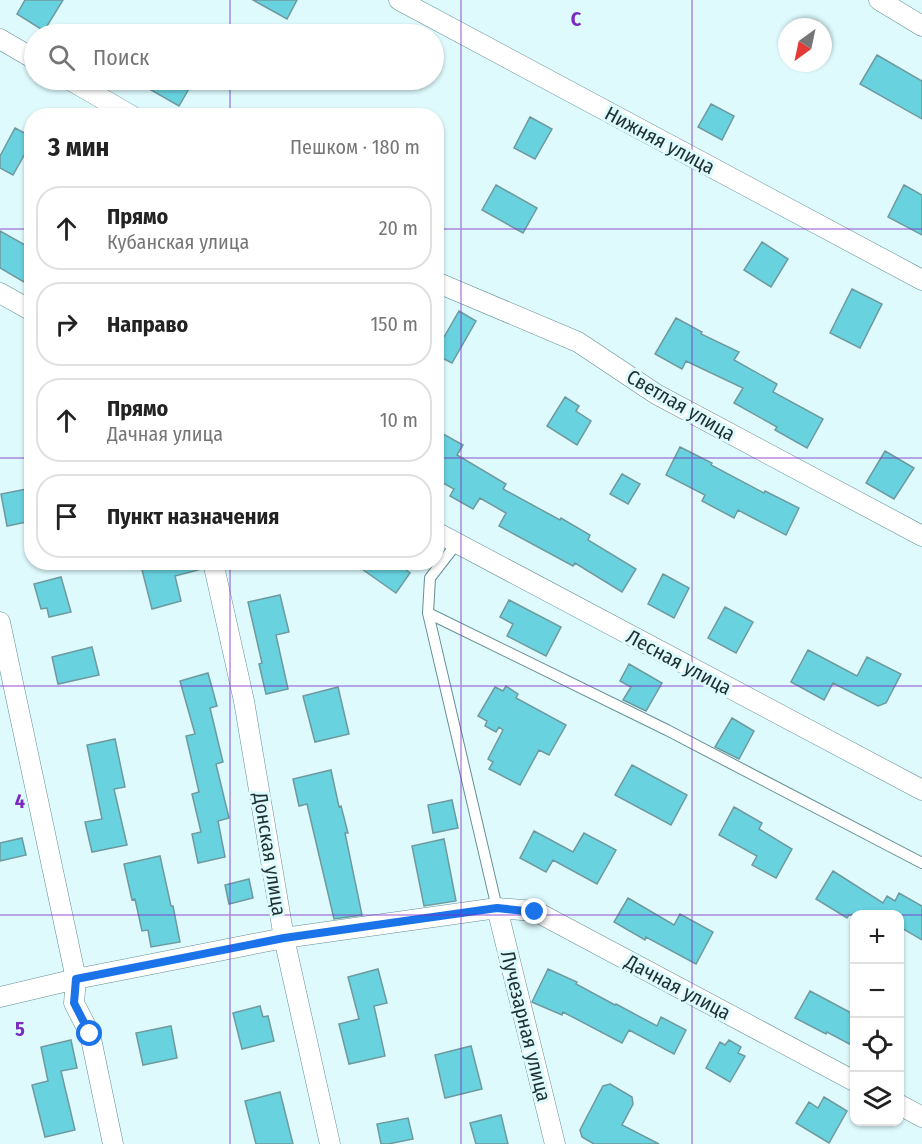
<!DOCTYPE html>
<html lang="ru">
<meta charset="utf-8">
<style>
:root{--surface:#fff;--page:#f6f6f6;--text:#222;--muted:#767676;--line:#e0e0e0}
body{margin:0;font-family:"Fira Sans Condensed",sans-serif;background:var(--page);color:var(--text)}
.controls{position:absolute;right:18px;bottom:18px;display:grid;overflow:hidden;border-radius:12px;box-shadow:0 2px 4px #0004}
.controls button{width:54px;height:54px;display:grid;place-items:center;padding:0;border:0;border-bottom:2px solid var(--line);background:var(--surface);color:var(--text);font:30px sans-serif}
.compass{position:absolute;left:778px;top:18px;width:54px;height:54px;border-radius:50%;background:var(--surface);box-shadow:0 2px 4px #0004;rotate:213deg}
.stop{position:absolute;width:18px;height:18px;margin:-14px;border:4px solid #1a73e8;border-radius:50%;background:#fff}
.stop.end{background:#1a73e8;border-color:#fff;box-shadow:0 2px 6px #0008}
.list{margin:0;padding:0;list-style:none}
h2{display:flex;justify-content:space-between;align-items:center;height:78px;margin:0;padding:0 24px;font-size:26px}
h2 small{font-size:20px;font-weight:400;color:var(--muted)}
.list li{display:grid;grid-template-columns:39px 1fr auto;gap:18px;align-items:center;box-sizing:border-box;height:84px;margin:0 12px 12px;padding:0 12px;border:2px solid var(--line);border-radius:24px}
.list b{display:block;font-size:22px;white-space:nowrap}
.list p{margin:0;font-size:20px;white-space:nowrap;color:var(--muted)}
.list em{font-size:20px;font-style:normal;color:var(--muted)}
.icon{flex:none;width:33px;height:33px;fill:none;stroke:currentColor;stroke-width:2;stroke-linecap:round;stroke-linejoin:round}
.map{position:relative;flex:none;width:922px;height:1144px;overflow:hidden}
.search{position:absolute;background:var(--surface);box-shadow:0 2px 4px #0004;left:24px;top:24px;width:420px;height:66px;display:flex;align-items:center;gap:15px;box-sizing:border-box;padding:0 21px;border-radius:33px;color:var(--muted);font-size:22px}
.panel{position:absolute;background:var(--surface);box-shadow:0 2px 4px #0004;left:24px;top:108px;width:420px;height:462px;border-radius:24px}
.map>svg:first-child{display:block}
</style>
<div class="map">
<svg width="922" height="1144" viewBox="0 0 922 1144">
<rect width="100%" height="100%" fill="#defafd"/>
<path fill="#68d2df" stroke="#6e9a9f" stroke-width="1.5" d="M 25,0 L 63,0 L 44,31 L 17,14 Z
M 253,0 L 297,0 L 287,19 Z
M 877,55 L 922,81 L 922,119 L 860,84 Z
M 158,80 L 194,80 L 179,106 L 151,90 Z
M 711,104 L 734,116 L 722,140 L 698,127 Z
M 530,117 L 552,129 L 535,159 L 514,148 Z
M 15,128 L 32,137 L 32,141 L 13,175 L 0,168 L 0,156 Z
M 496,185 L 537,208 L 523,233 L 482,210 Z
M 904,185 L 922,195 L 922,235 L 888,217 Z
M 0,231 L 32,249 L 32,268 L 24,282 L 0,268 Z
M 762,242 L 788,259 L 771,287 L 744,270 Z
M 852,289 L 882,304 L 860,348 L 830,333 Z
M 459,311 L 476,321 L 452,363 L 436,355 L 436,351 Z
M 676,318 L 702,332 L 701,334 L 739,352 L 734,360 L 777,384 L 773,392 L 823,419 L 807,448 L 775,430 L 777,427 L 734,403 L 743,388 L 686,361 L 682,369 L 655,354 Z
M 565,397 L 579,406 L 576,411 L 591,421 L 577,445 L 547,426 Z
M 436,430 L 463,445 L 457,455 L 506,484 L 503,489 L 560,520 L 561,518 L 590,535 L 588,540 L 636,569 L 622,592 L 575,563 L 573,566 L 499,526 L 506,513 L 480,498 L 473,509 L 450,496 L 454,489 L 436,479 Z
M 680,447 L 712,463 L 711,465 L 764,493 L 765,491 L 799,508 L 786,535 L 738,510 L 734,518 L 702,501 L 705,495 L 666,475 Z
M 885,451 L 914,468 L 894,499 L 866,483 Z
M 622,474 L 640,484 L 628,504 L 610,494 Z
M 32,488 L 32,521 L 7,526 L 1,494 Z
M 140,562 L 201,562 L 202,569 L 175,576 L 181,601 L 152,609 Z
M 352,562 L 396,562 L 410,573 L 396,593 Z
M 663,574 L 689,588 L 674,618 L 648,604 Z
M 61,577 L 71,612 L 49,617 L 47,608 L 41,609 L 34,584 Z
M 280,595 L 289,632 L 276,635 L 288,689 L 266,694 L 259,664 L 262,663 L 248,602 Z
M 509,600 L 561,627 L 546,656 L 507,636 L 513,624 L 500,617 Z
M 725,607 L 753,622 L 736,653 L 708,638 Z
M 92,647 L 99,675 L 58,684 L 52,657 Z
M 808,650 L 857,676 L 867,657 L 901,674 L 886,703 L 878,706 L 833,683 L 824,700 L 791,682 Z
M 629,664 L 662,683 L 646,711 L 623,700 L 631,687 L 620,681 Z
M 208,673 L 217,706 L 210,708 L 223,762 L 216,764 L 229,818 L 218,821 L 225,857 L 198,863 L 192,834 L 201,832 L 192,794 L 199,792 L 186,736 L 195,734 L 180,681 Z
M 506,686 L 518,694 L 516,698 L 566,725 L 549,755 L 539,750 L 520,785 L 489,769 L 493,762 L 488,759 L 503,730 L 499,727 L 496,732 L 485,726 L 487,721 L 478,716 L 495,687 L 503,691 Z
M 338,687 L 349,734 L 315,742 L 303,696 Z
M 732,718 L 754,731 L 739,759 L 715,747 Z
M 115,739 L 125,787 L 114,789 L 127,845 L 92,852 L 85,822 L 102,819 L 87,745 Z
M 632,765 L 687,795 L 671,825 L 615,795 Z
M 331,770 L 339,807 L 341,806 L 348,833 L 345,833 L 362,915 L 334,919 L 307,804 L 299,806 L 293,779 Z
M 452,800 L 458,828 L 433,833 L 428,805 Z
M 734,807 L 762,823 L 759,829 L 792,849 L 776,878 L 752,865 L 757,856 L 719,835 Z
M 534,831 L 573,852 L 584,833 L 616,850 L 597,884 L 553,860 L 546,872 L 520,858 Z
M 22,838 L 26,855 L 0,861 L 0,843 Z
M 444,839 L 456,901 L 424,906 L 412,846 Z
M 160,856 L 171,906 L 173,906 L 180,942 L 151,947 L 148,930 L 142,931 L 135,899 L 132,900 L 124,864 Z
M 833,871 L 883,903 L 887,896 L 895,901 L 899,893 L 922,906 L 922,940 L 900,927 L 900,915 L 849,915 L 847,918 L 816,899 Z
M 249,879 L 253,898 L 229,904 L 225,885 Z
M 628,898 L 674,925 L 680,914 L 713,932 L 696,964 L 646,937 L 645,940 L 614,922 Z
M 378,969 L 387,1003 L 374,1006 L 385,1056 L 349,1064 L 339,1024 L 359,1019 L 348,977 Z
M 548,969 L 577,982 L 576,984 L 615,1005 L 616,1004 L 657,1026 L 661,1017 L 686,1030 L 674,1054 L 629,1030 L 622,1043 L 563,1012 L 562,1015 L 532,1002 Z
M 810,991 L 855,1015 L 855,1047 L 827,1032 L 826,1034 L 795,1018 Z
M 260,1006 L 263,1017 L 268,1016 L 274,1041 L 242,1049 L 233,1013 Z
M 171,1026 L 177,1058 L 143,1065 L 136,1033 Z
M 71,1040 L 77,1068 L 61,1071 L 75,1130 L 45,1137 L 32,1085 L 48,1081 L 41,1047 Z
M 729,1040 L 741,1047 L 738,1053 L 745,1056 L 730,1082 L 706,1068 L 720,1042 L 725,1045 Z
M 471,1046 L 482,1089 L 445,1098 L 435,1055 Z
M 610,1084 L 632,1097 L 633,1104 L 622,1125 L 659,1144 L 594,1144 L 582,1137 L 580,1130 L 603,1086 Z
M 280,1092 L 293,1144 L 256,1144 L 245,1101 Z
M 824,1097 L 847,1111 L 829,1143 L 796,1123 L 809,1102 L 818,1108 Z
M 501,1115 L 508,1144 L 476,1144 L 470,1123 Z
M 408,1118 L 413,1139 L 388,1144 L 381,1144 L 377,1124 Z"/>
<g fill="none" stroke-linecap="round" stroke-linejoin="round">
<defs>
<path id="lane" d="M 457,543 L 430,578 L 428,613 L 497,908
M 428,613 L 667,730 L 922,863"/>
<path id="street" d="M 399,0 L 922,280
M 879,0 L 922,26
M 0,39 L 34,59
M 70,80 L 132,116
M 436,282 L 578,342 L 656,394 L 922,536
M 0,293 L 32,311
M 436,532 L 922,790
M 213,562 L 244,701 L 284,938 L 330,1144
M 0,622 L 76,979 L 74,1003 L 90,1034 L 113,1144
M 497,908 L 555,1144
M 0,997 L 76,979 L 284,938 L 497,908 L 535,911 L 854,1081
M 900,1105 L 922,1117"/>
</defs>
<use href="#lane" stroke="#638e94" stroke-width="12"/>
<use href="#street" stroke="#638e94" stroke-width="21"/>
<use href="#lane" stroke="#fff" stroke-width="10"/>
<use href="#street" stroke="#fff" stroke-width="20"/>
</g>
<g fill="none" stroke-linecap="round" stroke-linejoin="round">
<path stroke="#1a73e8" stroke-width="8" d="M 90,1034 L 74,1003 L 76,979 L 284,938 L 497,908 L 535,912"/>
</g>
<path fill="none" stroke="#7b2cbf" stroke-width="1.5" stroke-opacity="0.55" d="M 230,0 L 230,34M 461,0 L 461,1144M 692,0 L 692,1144M 230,80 L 230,116M 0,229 L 32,229M 436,229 L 922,229M 0,458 L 32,458M 436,458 L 922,458M 230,562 L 230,1144M 0,686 L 922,686M 0,915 L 854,915M 900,915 L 922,915"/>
<g text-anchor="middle" stroke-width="6" stroke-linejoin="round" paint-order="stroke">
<g font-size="20" fill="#1e3032" stroke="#defafd">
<text transform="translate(660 140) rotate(28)" y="7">Нижняя улица</text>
<text transform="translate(681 405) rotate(30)" y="7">Светлая улица</text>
<text transform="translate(679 662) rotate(28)" y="7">Лесная улица</text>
<text transform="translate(270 854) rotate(81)" y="7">Донская улица</text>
<text transform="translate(678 987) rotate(28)" y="7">Дачная улица</text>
<text transform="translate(526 1026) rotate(76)" y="7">Лучезарная улица</text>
</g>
</g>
<g font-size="20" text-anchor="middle" font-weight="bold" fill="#7b2cbf" stroke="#defafd" stroke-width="6" stroke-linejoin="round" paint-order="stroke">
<text x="576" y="26">C</text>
<text x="20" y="808">4</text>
<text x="20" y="1036">5</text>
</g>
</svg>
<div class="controls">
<button>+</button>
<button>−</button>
<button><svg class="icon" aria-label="locate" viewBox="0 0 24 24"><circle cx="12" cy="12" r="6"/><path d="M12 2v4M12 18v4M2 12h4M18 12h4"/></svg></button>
<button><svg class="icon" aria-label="layers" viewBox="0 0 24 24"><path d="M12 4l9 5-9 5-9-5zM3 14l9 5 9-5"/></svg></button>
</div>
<svg class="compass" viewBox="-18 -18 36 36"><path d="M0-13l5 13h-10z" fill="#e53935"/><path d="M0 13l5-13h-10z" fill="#767676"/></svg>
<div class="stop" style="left:90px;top:1034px"></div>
<div class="stop end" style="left:535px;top:912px"></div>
<div class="search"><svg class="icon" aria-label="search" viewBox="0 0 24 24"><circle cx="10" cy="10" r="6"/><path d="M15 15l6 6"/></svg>Поиск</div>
<section class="panel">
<h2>3 мин<small>Пешком · 180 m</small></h2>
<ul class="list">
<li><svg class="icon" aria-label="ahead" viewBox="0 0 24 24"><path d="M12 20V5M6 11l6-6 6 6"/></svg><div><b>Прямо</b><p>Кубанская улица</p></div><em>20 m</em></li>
<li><svg class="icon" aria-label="right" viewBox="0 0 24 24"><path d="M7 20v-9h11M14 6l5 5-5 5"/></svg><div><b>Направо</b></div><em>150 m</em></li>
<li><svg class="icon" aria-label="ahead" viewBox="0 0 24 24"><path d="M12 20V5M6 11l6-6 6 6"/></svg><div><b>Прямо</b><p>Дачная улица</p></div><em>10 m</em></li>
<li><svg class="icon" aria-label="arrive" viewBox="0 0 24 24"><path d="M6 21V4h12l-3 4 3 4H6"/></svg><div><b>Пункт назначения</b></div></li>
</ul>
</section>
</div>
